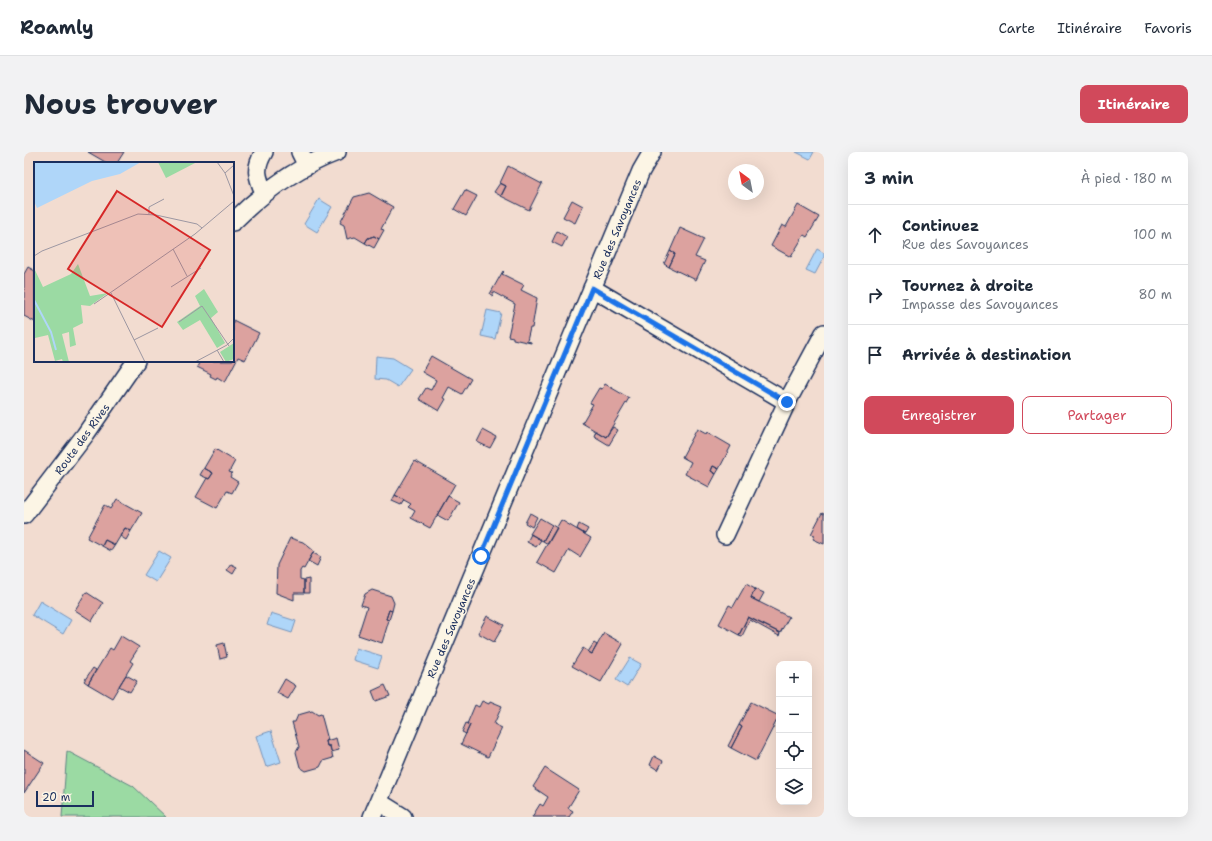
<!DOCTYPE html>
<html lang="fr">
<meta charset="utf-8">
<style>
:root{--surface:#fff;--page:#f2f2f3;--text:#1f2937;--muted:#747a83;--line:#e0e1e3;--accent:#d1495b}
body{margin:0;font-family:"Shantell Sans",sans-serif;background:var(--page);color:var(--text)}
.controls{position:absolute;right:12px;bottom:12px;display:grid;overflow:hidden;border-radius:8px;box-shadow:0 4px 16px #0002}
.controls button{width:36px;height:36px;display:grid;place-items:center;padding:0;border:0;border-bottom:1px solid var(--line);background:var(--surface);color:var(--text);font:20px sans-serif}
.compass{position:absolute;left:704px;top:12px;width:36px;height:36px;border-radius:50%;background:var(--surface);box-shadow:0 4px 16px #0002;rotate:328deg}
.scale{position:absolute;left:12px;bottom:10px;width:58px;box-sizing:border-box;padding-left:4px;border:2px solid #1b2f5e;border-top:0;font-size:11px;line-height:14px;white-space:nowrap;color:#1b2f5e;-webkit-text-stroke:3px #fcf5e5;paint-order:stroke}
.stop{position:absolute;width:12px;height:12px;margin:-9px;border:3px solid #1a73e8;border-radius:50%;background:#fff}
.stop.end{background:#1a73e8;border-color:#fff;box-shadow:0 1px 4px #0008}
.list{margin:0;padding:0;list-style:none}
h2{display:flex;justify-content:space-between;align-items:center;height:52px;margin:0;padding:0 16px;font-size:17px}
h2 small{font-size:13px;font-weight:400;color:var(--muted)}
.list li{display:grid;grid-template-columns:26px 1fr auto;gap:12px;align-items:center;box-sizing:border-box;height:60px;padding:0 16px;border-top:1px solid var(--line)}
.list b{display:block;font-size:15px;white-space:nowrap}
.list p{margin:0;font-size:13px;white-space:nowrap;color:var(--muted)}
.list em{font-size:13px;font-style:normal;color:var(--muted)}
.actions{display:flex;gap:8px;padding:12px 16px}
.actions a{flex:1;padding:9px 0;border:1px solid var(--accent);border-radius:8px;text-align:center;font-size:14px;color:var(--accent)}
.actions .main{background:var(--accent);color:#fff}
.icon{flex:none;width:22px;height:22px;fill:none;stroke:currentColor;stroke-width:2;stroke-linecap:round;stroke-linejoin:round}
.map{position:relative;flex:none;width:800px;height:665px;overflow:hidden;border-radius:8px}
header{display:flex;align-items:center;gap:24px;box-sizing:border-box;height:56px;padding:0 20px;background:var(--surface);border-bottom:1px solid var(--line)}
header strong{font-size:19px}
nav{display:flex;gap:22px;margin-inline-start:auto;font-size:14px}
.intro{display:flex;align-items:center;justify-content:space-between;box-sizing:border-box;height:96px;padding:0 24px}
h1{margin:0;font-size:28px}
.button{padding:10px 18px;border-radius:8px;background:var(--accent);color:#fff;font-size:14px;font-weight:700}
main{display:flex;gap:24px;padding:0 24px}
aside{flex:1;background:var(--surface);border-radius:8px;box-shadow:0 4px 16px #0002}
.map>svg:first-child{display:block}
</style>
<header>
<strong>Roamly</strong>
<nav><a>Carte</a><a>Itinéraire</a><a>Favoris</a></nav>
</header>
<div class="intro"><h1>Nous trouver</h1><a class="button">Itinéraire</a></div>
<main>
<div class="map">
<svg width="800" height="665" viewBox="0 0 800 665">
<rect width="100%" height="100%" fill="#f2dcd0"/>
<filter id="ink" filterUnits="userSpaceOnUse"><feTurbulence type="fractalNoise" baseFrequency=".025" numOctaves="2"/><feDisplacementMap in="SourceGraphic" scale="8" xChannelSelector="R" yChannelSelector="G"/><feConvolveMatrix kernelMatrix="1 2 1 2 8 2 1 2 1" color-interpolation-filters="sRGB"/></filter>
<g filter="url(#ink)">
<path fill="#9bdaa3" stroke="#5b8480" d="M 43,599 L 109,634 L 142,665 L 38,665 Z"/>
<path fill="#afd6f9" stroke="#7493bb" d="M 772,0 L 790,0 L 786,7 Z
M 295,47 L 308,55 L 293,80 L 280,72 Z
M 793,97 L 800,101 L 800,105 L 791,122 L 782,118 Z
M 463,158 L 477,161 L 471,187 L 457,184 Z
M 352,204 L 369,206 L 387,217 L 374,235 L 362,228 L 351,227 Z
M 135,399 L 147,406 L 132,430 L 120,423 Z
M 16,449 L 47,468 L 39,482 L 8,463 Z
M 247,461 L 272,469 L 268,481 L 243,473 Z
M 332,496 L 358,504 L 354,516 L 329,508 Z
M 606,506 L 617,512 L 603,535 L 592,528 Z
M 247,579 L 257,610 L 242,615 L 232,584 Z"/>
<path fill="#dca29f" stroke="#1b2f5e" d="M 64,0 L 100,0 L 93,11 L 83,11 Z
M 484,14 L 518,32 L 505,58 L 477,44 L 482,34 L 476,31 Z
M 476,31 L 482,34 L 477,44 L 470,40 Z
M 441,38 L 453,44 L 442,64 L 430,57 Z
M 345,41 L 369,55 L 357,77 L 360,78 L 355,87 L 350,84 L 344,86 L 341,91 L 331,85 L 323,87 L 320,73 L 316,71 L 330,45 Z
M 548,48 L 559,54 L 551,71 L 539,65 Z
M 774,53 L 795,65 L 783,85 L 780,83 L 767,105 L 747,94 L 758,73 L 762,75 Z
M 656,76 L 680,87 L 671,105 L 681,109 L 672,128 L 645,115 L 651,102 L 646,99 Z
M 533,79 L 543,85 L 538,95 L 528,90 Z
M 350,84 L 355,87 L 350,96 L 341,91 L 344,86 Z
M 646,99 L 651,102 L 645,115 L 640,112 Z
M 4,115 L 11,119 L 11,170 L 0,164 L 0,122 Z
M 479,119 L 480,120 L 478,122 L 500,133 L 497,138 L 513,146 L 508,176 L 506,176 L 503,189 L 507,190 L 507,191 L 489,187 L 489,185 L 484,184 L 491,152 L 469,140 L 469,144 L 466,142 Z
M 209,168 L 235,181 L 221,208 L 214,205 L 201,230 L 193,225 L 192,227 L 186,224 L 187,222 L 173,215 L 176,209 L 209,209 Z
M 407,204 L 447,227 L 438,242 L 425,235 L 419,246 L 422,247 L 415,259 L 395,247 L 402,236 L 407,238 L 412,228 L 398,220 Z
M 581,232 L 605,246 L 582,285 L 558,271 L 569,252 L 566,251 L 575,236 L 578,237 Z
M 589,275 L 594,278 L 585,293 L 570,284 L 572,279 L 582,285 Z
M 673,277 L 682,282 L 683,280 L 707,294 L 695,317 L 689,314 L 687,319 L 692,322 L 685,335 L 661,322 L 667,310 L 658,305 Z
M 459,278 L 472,285 L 466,296 L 453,290 Z
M 191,297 L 211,309 L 205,320 L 208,321 L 206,325 L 214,330 L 208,341 L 203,339 L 193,356 L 172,345 L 183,326 L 185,327 L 189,321 L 180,316 Z
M 391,309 L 431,332 L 406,376 L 387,366 L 391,359 L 384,355 L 387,352 L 371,343 Z
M 689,314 L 695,317 L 692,322 L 687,319 Z
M 180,316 L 189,321 L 185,327 L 176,323 Z
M 371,343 L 380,348 L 377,353 L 368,349 Z
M 424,344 L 435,350 L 424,369 L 413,363 Z
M 93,347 L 118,361 L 107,379 L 101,376 L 91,393 L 81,388 L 78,394 L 63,386 L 81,353 L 87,357 Z
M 506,361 L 513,365 L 508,375 L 501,371 Z
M 798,361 L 800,362 L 800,392 L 789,387 L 791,383 L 787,382 Z
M 516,366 L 528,373 L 519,389 L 506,382 Z
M 537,368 L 567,386 L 556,405 L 545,398 L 532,421 L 513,410 Z
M 555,372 L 564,377 L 561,382 L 553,377 Z
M 528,373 L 533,376 L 524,392 L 519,389 Z
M 101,376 L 107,379 L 102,388 L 96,384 Z
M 507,382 L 517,388 L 512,395 L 503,390 Z
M 266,386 L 279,390 L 290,399 L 280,417 L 278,416 L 276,419 L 276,427 L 280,428 L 280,441 L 270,441 L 270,448 L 252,441 L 253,413 Z
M 81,388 L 91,393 L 87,399 L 78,394 Z
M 289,401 L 297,405 L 293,414 L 284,409 Z
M 207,412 L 213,415 L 209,422 L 203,418 Z
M 285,427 L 285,441 L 280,441 L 280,428 Z
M 722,432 L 731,437 L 727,446 L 765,465 L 756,481 L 724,465 L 715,483 L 695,472 L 705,453 L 709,455 Z
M 731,437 L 740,441 L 735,450 L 727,446 Z
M 348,438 L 367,444 L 370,451 L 368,459 L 365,458 L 362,467 L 365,468 L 358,491 L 334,483 L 343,455 L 337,453 L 341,442 Z
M 62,440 L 79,451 L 68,469 L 51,458 Z
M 365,458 L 368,459 L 365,468 L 362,467 Z
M 463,464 L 480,473 L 470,490 L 454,481 Z
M 724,465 L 756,481 L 755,484 L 726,468 L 718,484 L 715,483 Z
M 580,481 L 599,492 L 577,530 L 548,514 L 559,496 L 568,502 Z
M 97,484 L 115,495 L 106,509 L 109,511 L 88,546 L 64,532 L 86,496 L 89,498 Z
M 200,491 L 203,505 L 196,507 L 193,493 Z
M 570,491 L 573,493 L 568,502 L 564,500 Z
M 69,516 L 72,518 L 64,532 L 60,529 Z
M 102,523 L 113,529 L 106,540 L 95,534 Z
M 261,527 L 272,534 L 264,547 L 253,541 Z
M 361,533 L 366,544 L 352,549 L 348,539 Z
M 458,549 L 465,552 L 466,549 L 478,554 L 470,572 L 478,576 L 464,605 L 437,592 L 446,573 L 443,572 L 451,553 L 455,555 Z
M 727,550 L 755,564 L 732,609 L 707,596 L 718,575 L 715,573 Z
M 288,559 L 294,563 L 297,562 L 304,588 L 302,589 L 303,594 L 306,594 L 309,606 L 299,609 L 296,615 L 282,619 L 276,615 L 272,600 L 275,595 L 268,570 L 271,570 L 274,563 Z
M 442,571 L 446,573 L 442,582 L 438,580 Z
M 715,573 L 718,575 L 707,596 L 704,594 Z
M 312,586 L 315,598 L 307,600 L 306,594 L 303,594 L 302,589 Z
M 0,598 L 20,611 L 0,641 Z
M 630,604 L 639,609 L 634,618 L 626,613 Z
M 521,616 L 555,638 L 544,656 L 549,659 L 545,665 L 508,665 L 516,652 L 519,654 L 524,645 L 509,635 Z"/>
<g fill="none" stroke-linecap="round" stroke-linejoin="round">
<defs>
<path id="minor" d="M 240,0 C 230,17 233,24 240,41
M 276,0 L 283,14
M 209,70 C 239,40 273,15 313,0
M 568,136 L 763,250
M 0,363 L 61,283 L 112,209
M 701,383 L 763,250 L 800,181
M 355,650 L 379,665
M 348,665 L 617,19 L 628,0"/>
</defs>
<use href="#minor" stroke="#1b2f5e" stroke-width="20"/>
<use href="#minor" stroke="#fcf5e5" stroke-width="17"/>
</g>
</g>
<g fill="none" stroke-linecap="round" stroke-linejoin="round" filter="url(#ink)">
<path stroke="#1a73e8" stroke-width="5" d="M 457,404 L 568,136 L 763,250"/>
</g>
<g text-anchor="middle" stroke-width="3" stroke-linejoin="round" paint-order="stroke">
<g font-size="11" fill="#1b2f5e" stroke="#fcf5e5">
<text transform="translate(593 77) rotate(-67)" y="4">Rue des Savoyances</text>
<text transform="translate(58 287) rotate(-54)" y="4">Route des Rives</text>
<text transform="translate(427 476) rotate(-67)" y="4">Rue des Savoyances</text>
</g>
</g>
<g transform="translate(10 10)">
<rect width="200" height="200" fill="#f2dcd0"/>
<path d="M 124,0 L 163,0 L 132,16 ZM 44,102 L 56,134 L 74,131 L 56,144 L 47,143 L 49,161 L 39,166 L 42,183 L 36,185 L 35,170 L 28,172 L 35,200 L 29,200 L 28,197 L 21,199 L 14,173 L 1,176 L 0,173 L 0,106 L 9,125 L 37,112 ZM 170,127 L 184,150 L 177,156 L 191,181 L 183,186 L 166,158 L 149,168 L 143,160 L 166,144 L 161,134 ZM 200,181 L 200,197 L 192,200 L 186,190 Z" fill="#9bdaa3"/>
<path d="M 0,0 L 107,0 L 86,12 L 58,19 L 3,46 L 0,39 Z" fill="#afd6f9"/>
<path fill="none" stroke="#afd6f9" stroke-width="2" d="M 0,138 L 17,170 L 22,188"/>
<path fill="none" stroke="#9c97a2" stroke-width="1" d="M 183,0 L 191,11 L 200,34M 191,11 L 200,3M 115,52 L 115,45 L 130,37M 139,87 L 153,114M 0,94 L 8,89 L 104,52 L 122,53 L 163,62 L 168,66M 137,125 L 167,106M 77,131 L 111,200M 60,142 L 161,72 L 200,39M 145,160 L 168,144 L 195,184M 100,178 L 124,166M 183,188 L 190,200M 161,200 L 193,183 L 200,176"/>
<path fill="#d62828" fill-opacity="0.15" stroke="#d62828" stroke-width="2" d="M 83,29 L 176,88 L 128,165 L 34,107 Z"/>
<rect width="200" height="200" fill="none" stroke="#1b2f5e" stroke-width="2"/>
</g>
</svg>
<div class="controls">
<button>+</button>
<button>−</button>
<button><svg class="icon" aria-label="locate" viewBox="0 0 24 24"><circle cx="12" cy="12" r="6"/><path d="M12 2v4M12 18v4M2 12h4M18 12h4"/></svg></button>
<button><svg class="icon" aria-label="layers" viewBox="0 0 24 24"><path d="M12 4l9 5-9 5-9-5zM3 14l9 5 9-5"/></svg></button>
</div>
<svg class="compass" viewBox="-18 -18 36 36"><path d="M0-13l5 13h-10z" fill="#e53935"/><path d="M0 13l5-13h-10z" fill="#747a83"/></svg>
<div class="scale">20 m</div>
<div class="stop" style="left:457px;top:404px"></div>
<div class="stop end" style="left:763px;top:250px"></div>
</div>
<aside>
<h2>3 min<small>À pied · 180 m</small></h2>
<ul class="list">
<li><svg class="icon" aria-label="ahead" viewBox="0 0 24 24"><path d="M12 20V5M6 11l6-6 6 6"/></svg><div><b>Continuez</b><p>Rue des Savoyances</p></div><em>100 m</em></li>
<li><svg class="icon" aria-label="right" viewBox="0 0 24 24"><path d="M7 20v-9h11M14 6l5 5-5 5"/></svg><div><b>Tournez à droite</b><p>Impasse des Savoyances</p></div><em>80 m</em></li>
<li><svg class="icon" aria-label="arrive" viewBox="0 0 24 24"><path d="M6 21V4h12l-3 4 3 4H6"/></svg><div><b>Arrivée à destination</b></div></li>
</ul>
<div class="actions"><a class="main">Enregistrer</a><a>Partager</a></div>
</aside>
</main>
